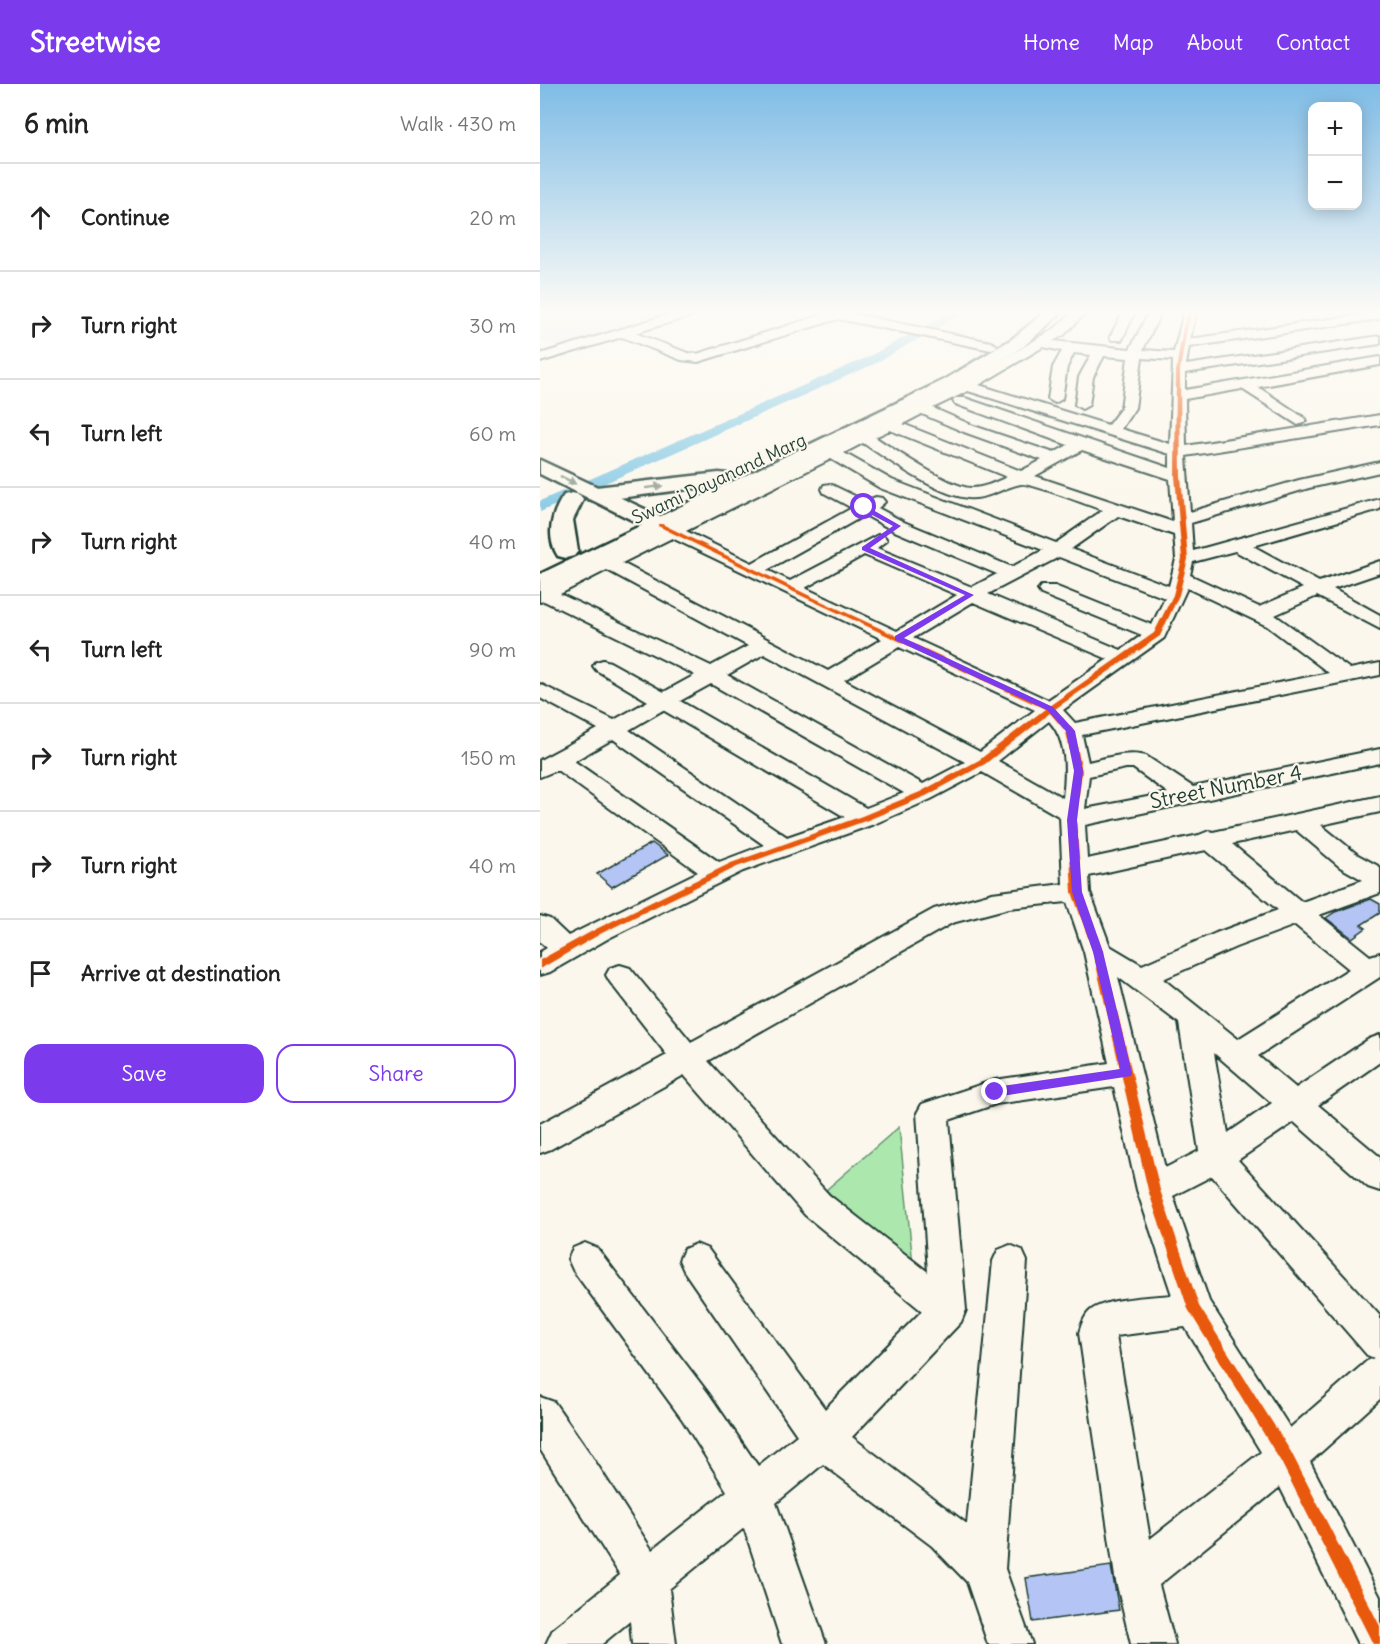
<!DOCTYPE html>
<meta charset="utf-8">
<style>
:root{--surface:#fff;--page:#f2f2f2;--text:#222;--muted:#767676;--line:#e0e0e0;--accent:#7c3aed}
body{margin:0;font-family:Delius,sans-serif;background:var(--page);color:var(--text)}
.controls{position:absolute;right:18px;top:18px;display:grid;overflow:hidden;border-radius:12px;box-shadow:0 3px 15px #0003}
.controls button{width:54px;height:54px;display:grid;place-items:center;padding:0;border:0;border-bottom:2px solid var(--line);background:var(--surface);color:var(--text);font:30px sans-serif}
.stop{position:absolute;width:18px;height:18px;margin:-14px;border:4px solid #7c3aed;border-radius:50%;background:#fff}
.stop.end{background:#7c3aed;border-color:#fff;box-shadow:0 2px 6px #0008}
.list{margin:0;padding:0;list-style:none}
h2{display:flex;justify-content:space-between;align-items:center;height:78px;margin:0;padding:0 24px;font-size:26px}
h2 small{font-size:20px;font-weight:400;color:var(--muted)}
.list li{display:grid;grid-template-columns:39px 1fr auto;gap:18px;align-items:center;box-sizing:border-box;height:108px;padding:0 24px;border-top:2px solid var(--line)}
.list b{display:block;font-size:22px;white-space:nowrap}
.list em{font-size:20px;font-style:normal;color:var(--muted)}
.actions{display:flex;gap:12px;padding:18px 24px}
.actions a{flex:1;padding:14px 0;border:2px solid var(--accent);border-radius:18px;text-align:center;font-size:21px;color:var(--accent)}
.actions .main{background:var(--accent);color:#fff}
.icon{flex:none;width:33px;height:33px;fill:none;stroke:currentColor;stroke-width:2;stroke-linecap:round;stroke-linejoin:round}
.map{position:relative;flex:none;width:840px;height:1560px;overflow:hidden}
header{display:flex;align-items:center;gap:36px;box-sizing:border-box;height:84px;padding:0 30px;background:var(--accent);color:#fff}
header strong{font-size:28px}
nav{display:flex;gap:33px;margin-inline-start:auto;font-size:21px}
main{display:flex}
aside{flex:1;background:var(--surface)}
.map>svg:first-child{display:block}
</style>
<header>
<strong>Streetwise</strong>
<nav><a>Home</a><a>Map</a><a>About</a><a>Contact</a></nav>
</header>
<main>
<aside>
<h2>6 min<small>Walk · 430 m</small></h2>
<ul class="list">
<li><svg class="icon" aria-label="ahead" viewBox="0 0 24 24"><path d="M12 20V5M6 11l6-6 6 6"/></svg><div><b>Continue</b></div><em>20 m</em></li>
<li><svg class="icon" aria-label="right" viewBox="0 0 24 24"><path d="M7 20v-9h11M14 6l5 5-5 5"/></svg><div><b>Turn right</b></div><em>30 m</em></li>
<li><svg class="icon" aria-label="left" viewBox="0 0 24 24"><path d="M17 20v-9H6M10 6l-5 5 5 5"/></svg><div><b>Turn left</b></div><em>60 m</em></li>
<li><svg class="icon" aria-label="right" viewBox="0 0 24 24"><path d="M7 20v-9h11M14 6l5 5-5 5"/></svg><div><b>Turn right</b></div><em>40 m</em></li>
<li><svg class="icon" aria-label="left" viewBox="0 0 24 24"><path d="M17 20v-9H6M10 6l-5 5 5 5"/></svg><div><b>Turn left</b></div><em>90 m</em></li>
<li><svg class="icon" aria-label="right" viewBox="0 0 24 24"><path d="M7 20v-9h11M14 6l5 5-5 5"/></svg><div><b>Turn right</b></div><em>150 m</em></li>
<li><svg class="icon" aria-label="right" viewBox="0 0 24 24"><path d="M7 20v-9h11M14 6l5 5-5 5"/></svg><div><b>Turn right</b></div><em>40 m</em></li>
<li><svg class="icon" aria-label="arrive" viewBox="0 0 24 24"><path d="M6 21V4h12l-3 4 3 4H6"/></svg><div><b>Arrive at destination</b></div></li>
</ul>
<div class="actions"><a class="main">Save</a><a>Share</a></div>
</aside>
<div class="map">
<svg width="840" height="1560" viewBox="0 0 840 1560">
<rect width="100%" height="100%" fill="#fbf7ec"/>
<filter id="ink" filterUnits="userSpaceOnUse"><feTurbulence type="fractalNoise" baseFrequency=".0167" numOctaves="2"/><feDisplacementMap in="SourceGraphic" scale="12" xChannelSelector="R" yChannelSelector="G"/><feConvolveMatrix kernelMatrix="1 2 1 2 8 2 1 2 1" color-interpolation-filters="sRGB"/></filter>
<g filter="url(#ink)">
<path fill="#e6e8ee" d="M 0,228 L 128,228 L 17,262 L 0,256 Z"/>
<path fill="#ace8ae" stroke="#669271" stroke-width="1.5" d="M 359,1043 L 374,1190 L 286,1106 Z"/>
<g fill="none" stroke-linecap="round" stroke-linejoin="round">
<path fill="#82c7e3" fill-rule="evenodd" d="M 411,228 L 425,228 L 334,280 L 0,428 L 0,417 L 326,274 Z"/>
</g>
<path fill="#b4c4f4" stroke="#1f3d34" stroke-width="1.5" d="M 112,759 L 128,771 L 72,803 L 57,790 Z
M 831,815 L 840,820 L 840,829 L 821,841 L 826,844 L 812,854 L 786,834 L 795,828 Z
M 571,1482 L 579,1526 L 493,1538 L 486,1494 Z"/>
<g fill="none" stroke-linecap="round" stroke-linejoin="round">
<defs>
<path id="minor" d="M 137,228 L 156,228 L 154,231 L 95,249 L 148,269 L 157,270 L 282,231 L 278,228 L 304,228 L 451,258 L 458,262 L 451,266 L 298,235 L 158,278 L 141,276 L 82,253 L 0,278 L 0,270 Z
M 533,228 L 546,228 L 524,251 L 513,257 L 590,265 L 609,228 L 621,228 L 603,266 L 634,268 L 644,228 L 656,228 L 650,255 L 840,228 L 840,235 L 649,263 L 646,281 L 840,252 L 840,260 L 645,289 L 645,306 L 840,273 L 840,281 L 718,303 L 763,333 L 766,336 L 763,339 L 758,341 L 702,305 L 645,315 L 646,362 L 840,331 L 840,341 L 646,372 L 650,428 L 759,396 L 840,378 L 840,388 L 769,404 L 651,439 L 653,467 L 840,415 L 840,425 L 713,462 L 779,498 L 840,477 L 840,489 L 793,505 L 840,531 L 840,545 L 777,512 L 735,531 L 810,585 L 840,579 L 840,591 L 542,651 L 548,678 C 567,674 587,667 606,672 L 653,703 L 840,665 L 840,679 L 545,741 L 547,775 L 659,751 L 669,747 L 673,748 L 840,712 L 840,728 L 781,741 L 818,771 L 840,783 L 840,809 L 779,831 L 830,872 L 840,869 L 840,893 L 718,972 L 756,1004 L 829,955 L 840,951 L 840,978 L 778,1021 L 840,1073 L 840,1107 L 828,1103 L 754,1038 L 698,1076 L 840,1232 L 840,1315 L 770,1378 L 840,1513 L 840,1560 L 818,1560 L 740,1403 L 619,1501 L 635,1560 L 591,1560 L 575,1493 L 539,1249 C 541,1242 544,1233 549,1228 C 563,1214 611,1213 632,1211 L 597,1106 L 574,1003 L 456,1020 L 409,1036 L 426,1226 L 421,1238 L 312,1353 L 427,1440 L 453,1177 L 458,1166 L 470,1161 L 482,1166 L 487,1177 L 465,1485 L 492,1560 L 448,1560 L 427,1498 L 392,1462 L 283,1380 L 236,1419 L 286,1560 L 242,1560 L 204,1444 L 129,1505 L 136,1560 L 92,1560 L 90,1537 L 62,1560 L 6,1560 L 13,1545 L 80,1491 L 0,1365 L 0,1313 L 14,1318 L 51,1371 L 112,1466 L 187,1407 L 142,1335 L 33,1186 L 28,1175 L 33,1164 L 45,1159 L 57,1164 L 168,1309 L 218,1382 L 257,1351 L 144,1187 L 139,1176 L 144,1165 L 156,1160 L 168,1165 L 285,1325 L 382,1227 L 265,1131 L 144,991 L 11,1065 L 0,1069 L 0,1040 L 127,971 L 70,898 L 66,891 L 70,884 L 80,881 L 90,884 L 151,958 L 394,825 L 452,809 L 523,800 L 520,733 L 442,688 L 391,715 L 334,740 L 203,787 L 69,854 L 10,888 L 0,891 L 0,868 L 7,864 L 0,858 L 0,832 L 10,835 L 28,852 L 158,788 L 17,686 L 0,693 L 0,676 L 58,645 L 0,614 L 0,600 L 74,636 L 108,617 L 56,586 L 53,582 L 56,578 L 63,576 L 70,578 L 124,608 L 155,591 L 4,517 L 0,518 L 0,502 L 3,503 L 53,479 L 46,472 L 49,468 L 55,466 L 68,471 L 118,447 L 111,441 L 114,437 L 120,436 L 132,440 L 422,299 L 514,245 ZM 503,263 L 522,267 L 513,283 L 508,315 L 515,319 L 522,315 L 527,283 L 534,269 L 551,271 L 539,293 L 535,321 L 542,325 L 549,321 L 553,293 L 564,272 L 588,274 L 581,324 L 568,341 L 439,301 ZM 602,274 L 633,276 L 630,360 L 581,345 L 595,324 ZM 428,307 L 630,370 L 630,384 L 425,314 L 415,314 L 413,317 L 415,320 L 528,361 L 514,369 L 434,342 L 393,324 ZM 382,330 L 424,348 L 502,376 L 481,387 L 363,340 ZM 350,346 L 467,393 C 456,398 444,404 431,404 C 409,403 355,366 335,353 ZM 323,359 C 349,376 397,411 428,414 C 447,416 463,403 481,400 C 489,398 550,422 563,426 L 516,459 L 352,396 L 304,369 ZM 542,366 L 630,395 L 633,438 L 495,392 ZM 291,375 L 340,404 L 503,466 L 472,483 L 364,438 L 338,424 L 345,418 L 342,414 L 336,413 L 325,417 L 290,400 L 284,401 L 282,405 L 284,409 L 312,424 L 212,479 L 146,447 ZM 325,431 L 352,446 L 457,490 L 432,503 L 337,464 L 347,456 L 344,452 L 338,451 L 250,497 L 227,486 ZM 578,432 L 634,451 L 636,475 L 629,502 L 531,465 ZM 132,454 L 342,555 L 288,587 L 82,479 ZM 695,467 L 763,504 L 719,523 L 650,491 L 653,478 ZM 324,471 L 417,511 L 357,547 L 265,504 ZM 519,473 L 625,514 L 612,541 L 515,502 L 501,502 L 498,506 L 501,510 L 602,551 L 581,566 L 448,510 ZM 67,486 L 208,562 L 171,582 L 20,510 ZM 647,504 L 727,542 L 789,589 L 535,639 L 523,626 L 624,554 ZM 433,518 L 568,575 L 508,616 L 373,554 ZM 359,563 L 495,626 L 440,668 L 304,596 ZM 224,570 L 425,678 L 383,700 L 187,591 ZM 171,600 L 364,709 L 326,724 L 140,617 ZM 123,626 L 305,733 L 247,753 L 89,646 ZM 509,637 C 528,658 526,687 523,714 L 458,677 ZM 73,655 L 224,761 L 179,778 L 34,677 ZM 586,684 L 593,684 L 628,709 L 545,725 L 549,692 ZM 756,746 L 800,783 L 823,796 L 762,818 L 692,760 ZM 666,766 L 738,826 L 676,849 L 602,881 L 570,862 L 550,808 L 549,792 ZM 527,818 L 544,868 L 569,979 L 455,996 L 382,1020 L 377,1029 L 388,1188 L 289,1111 L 168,977 L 412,839 L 469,824 ZM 755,841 L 809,885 L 698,955 L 623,895 L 696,863 ZM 578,893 L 639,939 L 659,1067 L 625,1084 ZM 674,969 L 732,1019 L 688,1049 ZM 672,1092 L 827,1271 L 834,1274 L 827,1277 L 750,1344 L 669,1217 L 633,1112 ZM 645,1243 L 721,1368 L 610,1455 L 576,1252 Z
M 583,228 L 595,228 L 582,256 L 572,256 L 570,253 Z"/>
<path id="secondary" d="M 0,376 L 128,436 L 131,441 L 128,446 L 120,448 L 112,446 L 0,390 Z"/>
<path id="primary" d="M 505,228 L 522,228 L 484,262 L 418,304 L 9,504 L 0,506 L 0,490 L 404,296 L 472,255 Z
M 179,389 L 187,390 L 190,395 L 187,400 L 56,417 L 48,415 L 45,410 L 48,405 L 56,403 Z
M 32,409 L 40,411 L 43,416 L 33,436 L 38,467 L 34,472 L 26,474 L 18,472 C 5,453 12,428 24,411 Z"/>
</defs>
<use href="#minor" stroke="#1f3d34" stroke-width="4"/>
<use href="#secondary" stroke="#1f3d34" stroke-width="5"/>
<use href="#primary" stroke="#1f3d34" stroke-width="5"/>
<use href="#minor" fill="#fbf7ec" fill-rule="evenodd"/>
<use href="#secondary" fill="#fbf7ec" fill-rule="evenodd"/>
<use href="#primary" fill="#fbf7ec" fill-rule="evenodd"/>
<defs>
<path id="cycleway" d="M 648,228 L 652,228 L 647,244 L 640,286 L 641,392 L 648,475 L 639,511 L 620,552 L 515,625 L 534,647 L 542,687 L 536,736 L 542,808 L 563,868 L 620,1106 L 659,1222 L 751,1368 L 840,1542 L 840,1560 L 833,1560 L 741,1378 L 648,1225 L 608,1106 L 553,868 L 532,808 L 528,736 L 534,687 L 526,648 L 510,629 L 445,680 L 386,712 L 328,736 L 197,783 L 62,849 L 0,885 L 0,876 L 56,845 L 191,779 L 322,732 L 380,708 L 439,676 L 505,625 L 264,513 L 118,442 L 118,440 L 122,440 L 268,511 L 509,622 L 614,549 L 633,511 L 642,475 L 635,392 L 636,286 L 643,244 Z"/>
</defs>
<use href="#cycleway" stroke="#fbf7ec" stroke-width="4"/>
<use href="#cycleway" fill="#e8590c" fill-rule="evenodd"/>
</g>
<defs><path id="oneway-solid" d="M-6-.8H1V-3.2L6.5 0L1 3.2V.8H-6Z" transform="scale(1.5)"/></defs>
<g fill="#8d9a90">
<use href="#oneway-solid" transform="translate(28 396) rotate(27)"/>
<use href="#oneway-solid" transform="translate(114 403) rotate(-7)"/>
</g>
</g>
<linearGradient id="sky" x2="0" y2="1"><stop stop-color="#7fbce6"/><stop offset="0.51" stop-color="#fdfbf6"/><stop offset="1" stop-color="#fdfbf6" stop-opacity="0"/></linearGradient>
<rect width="840" height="446" fill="url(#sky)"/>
<path fill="#7c3aed" d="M 321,422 L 326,422 L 361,442 L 330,464 L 434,511 L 364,554 L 513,623 L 535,647 L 543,687 L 537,736 L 542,808 L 563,868 L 592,989 L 591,992 L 455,1013 L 449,1008 L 455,1003 L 580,985 L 553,868 L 532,808 L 527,736 L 534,687 L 526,647 L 507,626 L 355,556 L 355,552 L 425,511 L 322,466 L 322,463 L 353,442 L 321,425 Z"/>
<g text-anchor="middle" stroke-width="4.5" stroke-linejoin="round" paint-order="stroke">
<g font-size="18" fill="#1f3d34" stroke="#fbf7ec">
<text transform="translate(179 395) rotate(-25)" y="6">Swami Dayanand Marg</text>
</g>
<g font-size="21" fill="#1f3d34" stroke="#fbf7ec">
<text transform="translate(686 703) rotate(-11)" y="7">Street Number 4</text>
</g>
</g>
</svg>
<div class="controls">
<button>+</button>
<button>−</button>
</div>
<div class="stop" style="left:324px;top:423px"></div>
<div class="stop end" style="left:455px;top:1008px"></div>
</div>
</main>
